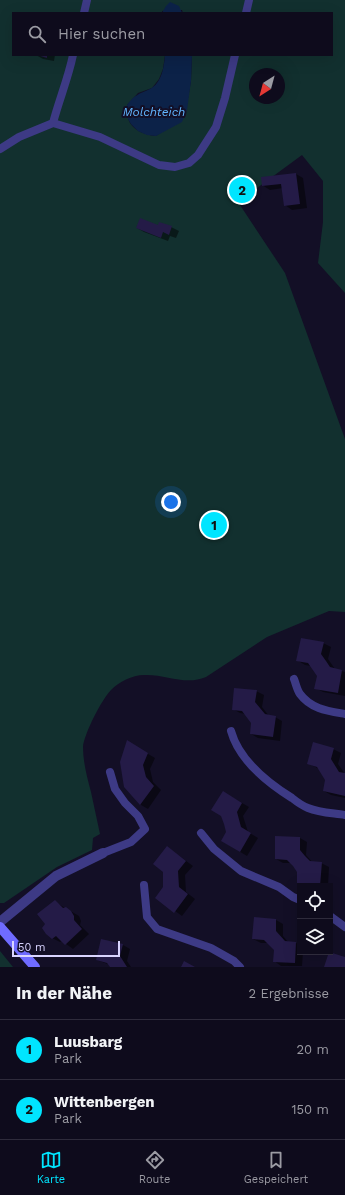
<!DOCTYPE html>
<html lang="de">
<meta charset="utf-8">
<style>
:root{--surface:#0e0b1c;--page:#1c1929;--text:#f1f3f6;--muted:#9b9ba3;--line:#2e2b3b;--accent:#00e5ff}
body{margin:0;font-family:"Work Sans",sans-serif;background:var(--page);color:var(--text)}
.controls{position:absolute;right:12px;bottom:12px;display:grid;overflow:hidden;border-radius:0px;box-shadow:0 4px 16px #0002}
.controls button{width:36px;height:36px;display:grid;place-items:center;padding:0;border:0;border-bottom:1px solid var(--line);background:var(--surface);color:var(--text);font:20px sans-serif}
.compass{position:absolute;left:249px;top:68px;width:36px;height:36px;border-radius:50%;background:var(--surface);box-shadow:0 4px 16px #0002;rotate:216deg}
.scale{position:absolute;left:12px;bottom:10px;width:108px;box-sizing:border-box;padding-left:4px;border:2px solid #d9d4ff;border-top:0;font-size:11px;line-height:14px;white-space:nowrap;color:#d9d4ff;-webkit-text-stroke:3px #130f26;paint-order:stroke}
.you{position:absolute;left:171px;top:502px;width:14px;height:14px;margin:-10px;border:3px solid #fff;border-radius:50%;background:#1a73e8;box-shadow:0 0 0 6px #1a73e833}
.badge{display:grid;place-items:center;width:26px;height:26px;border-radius:50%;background:var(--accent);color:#111;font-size:13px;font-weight:700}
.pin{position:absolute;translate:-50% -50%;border:2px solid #fff;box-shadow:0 1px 4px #0006}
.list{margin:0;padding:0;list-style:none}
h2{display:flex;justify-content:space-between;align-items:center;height:52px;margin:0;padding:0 16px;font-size:17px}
h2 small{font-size:13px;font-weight:400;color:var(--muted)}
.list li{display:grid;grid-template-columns:26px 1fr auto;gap:12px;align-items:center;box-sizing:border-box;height:60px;padding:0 16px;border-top:1px solid var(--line)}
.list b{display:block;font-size:15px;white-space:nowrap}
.list p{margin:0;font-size:13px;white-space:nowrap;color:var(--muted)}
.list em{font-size:13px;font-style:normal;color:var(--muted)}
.icon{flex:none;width:22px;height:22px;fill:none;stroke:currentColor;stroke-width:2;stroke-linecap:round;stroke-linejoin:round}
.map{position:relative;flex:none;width:345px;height:967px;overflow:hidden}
.search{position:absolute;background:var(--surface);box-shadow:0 4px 16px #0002;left:12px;right:12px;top:12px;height:44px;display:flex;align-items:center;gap:10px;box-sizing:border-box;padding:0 14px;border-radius:0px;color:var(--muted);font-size:15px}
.sheet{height:172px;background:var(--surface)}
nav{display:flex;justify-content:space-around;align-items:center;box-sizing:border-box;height:56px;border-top:1px solid var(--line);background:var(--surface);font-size:11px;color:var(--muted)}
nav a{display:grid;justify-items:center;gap:2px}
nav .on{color:var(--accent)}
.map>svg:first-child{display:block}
</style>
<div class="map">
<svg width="345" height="967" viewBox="0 0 345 967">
<rect width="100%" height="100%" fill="#130f26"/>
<path fill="#12302f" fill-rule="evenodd" d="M 0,0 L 345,0 L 345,293 L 318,263 L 323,222 L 323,181 L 302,155 L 238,202 L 285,273 L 345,439 L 345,612 L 329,611 L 267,637 L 206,677 C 185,686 166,674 144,675 C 132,675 119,682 111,690 C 102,699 84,734 83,747 C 83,762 87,777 91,792 C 94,806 97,820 100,834 L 93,838 L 92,850 L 57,867 L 4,903 L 0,903 ZM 182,10 L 183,13 L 332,13 L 332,55 L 192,55 L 191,81 L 185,116 L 156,136 C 145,135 131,130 128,118 C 126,114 127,109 127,105 L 138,93 L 152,88 L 159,79 L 163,69 L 165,55 L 13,55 L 13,13 L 162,13 L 162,11 ZM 255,74 L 279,74 L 279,98 L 255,98 Z
M 0,951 L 13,967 L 0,967 Z"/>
<path fill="#0c2248" d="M 170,2 L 179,6 L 182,13 L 162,13 L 166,6 Z
M 165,55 L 192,55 L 191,81 L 187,110 L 182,122 L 156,136 L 147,135 L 138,131 L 131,124 L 128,119 L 127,105 C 134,95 139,94 150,89 C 162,83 164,67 165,55 Z"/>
<path fill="#0007" d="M 36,55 L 55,55 L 54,61 L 43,59 Z
M 296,174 L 303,178 L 307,208 L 292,210 L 285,205 L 283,188 L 270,190 L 262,185 L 262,178 Z
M 158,227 L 171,227 L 179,231 L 176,238 L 170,236 L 168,241 L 144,232 L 137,228 Z
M 323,643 L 331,647 L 328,659 L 335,669 L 345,672 L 345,696 L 323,692 L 316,688 L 318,676 L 311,666 L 305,665 L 297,660 Z
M 256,691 L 264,695 L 262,707 L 269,716 L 275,717 L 282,721 L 280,741 L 258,738 L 251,734 L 253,723 L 246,714 L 240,713 L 233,709 Z
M 128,742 L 155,758 L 150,769 L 153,782 L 161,790 L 148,809 L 141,805 L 125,787 Z
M 333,749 L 341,753 L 338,764 L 345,774 L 345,798 L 331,795 L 324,791 L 326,780 L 319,769 L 308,763 Z
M 223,792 L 249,807 L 243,816 L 248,832 L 258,838 L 247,856 L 222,841 L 227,832 Z
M 300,838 L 307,842 L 306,855 L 313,863 L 321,863 L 329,867 L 328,886 L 301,886 L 298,884 L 298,872 L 291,863 L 283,863 L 276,859 Z
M 167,847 L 193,866 L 185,875 L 186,892 L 195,899 L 182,916 L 156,897 L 164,887 Z
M 55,902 L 79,916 L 81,921 L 80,925 L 89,934 L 73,949 L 62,941 L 60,942 L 52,938 L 46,924 Z
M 255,918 L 276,920 L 283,924 L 283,936 L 288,942 L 296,943 L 300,945 L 300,952 L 303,952 L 302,966 L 281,966 L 274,961 L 275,950 L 269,943 L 261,943 L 253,939 Z
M 123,945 L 130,949 L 127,961 L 131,967 L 111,967 L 110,965 L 97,960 Z"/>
<path fill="#241b47" d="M 37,55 L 47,55 L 47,58 Z
M 296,173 L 300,204 L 284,206 L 281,184 L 262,186 L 261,177 Z
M 140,218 L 158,225 L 159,222 L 172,226 L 169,235 L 163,232 L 161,238 L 136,228 Z
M 301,638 L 324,642 L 321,654 L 326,661 L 330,667 L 342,670 L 338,693 L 314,689 L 317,676 L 308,663 L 296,661 Z
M 234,688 L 257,690 L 255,702 L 265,714 L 276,716 L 273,737 L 250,734 L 251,723 L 242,711 L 232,710 Z
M 127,740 L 148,753 L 143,765 L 146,777 L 154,786 L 140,805 L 124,787 L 120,762 Z
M 313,742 L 334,748 L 331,759 L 339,772 L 345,773 L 345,796 L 323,791 L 325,780 L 317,767 L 307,764 Z
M 223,791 L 242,803 L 237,812 L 241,827 L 251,833 L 240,852 L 221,841 L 226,832 L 224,824 L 221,816 L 211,810 Z
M 275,836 L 300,837 L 300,850 L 305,856 L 310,861 L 322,862 L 320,886 L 297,885 L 297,872 L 293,866 L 287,860 L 275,859 Z
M 167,846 L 186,861 L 178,871 L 179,887 L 188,894 L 174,913 L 155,898 L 163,887 L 163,872 L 153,864 Z
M 55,900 L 63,908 L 66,907 L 71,911 L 74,916 L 74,920 L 82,929 L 65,945 L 56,936 L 52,939 L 46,934 L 42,928 L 45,924 L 37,914 Z
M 254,917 L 276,919 L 276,931 L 285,941 L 296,942 L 295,963 L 273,962 L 274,950 L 264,940 L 252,939 Z
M 101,939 L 123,944 L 120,956 L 127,967 L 110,967 L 107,963 L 96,960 Z
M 329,952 L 345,957 L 345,967 L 324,967 Z
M 184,961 L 195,967 L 181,967 Z"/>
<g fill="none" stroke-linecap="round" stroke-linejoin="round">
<path stroke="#3d3a85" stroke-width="8" d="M 84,13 L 87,0
M 246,13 L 249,0
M 53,123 C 59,100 68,79 73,55
M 0,149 L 19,137 L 53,123 L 100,137 L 159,165 L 175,167 L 189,163 L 198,155 L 216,127 L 225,98 L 235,55
M 294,679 C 296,684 297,690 300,694 C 311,709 328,711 345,714
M 231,731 C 239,760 268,783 292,798 C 297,802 303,806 308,808 C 320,813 333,813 345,815
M 201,833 L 214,849 L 241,871 L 279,887 L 293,897 L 300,900
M 103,853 L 131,842 L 145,829 L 138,816 L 125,803 L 115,789 L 110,772
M 144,885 L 147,917 L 157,929 L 211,948 L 234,961 L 240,967
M 330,916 L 345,927"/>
<path stroke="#3d3a85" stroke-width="10" d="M 0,922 L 56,876 L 103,853"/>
<path stroke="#6f6bff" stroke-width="10" d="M 0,927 L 35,967"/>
</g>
<g text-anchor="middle" stroke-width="4" stroke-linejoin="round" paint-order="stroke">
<g font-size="12" font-style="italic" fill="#62b6ff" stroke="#130f26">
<text x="154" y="116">Molchteich</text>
</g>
</g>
</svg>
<div class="controls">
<button><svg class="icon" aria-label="locate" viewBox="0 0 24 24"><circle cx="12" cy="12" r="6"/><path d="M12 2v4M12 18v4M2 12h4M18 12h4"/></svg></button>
<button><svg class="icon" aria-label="layers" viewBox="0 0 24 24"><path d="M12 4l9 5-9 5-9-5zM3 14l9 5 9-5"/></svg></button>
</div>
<svg class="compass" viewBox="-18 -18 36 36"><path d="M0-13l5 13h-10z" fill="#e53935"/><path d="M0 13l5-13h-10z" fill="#9b9ba3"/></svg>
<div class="scale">50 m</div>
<div class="you"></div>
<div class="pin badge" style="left:214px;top:525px">1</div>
<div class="pin badge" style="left:242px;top:190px">2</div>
<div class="search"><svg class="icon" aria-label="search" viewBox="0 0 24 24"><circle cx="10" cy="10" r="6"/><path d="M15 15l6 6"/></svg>Hier suchen</div>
</div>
<section class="sheet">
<h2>In der Nähe<small>2 Ergebnisse</small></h2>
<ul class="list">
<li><span class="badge">1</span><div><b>Luusbarg</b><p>Park</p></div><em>20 m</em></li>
<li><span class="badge">2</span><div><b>Wittenbergen</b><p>Park</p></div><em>150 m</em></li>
</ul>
</section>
<nav>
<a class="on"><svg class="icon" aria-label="map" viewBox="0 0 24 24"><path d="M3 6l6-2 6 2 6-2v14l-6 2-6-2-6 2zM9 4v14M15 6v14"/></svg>Karte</a>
<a><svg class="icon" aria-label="directions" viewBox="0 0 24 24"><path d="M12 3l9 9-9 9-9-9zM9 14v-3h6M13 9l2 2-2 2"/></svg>Route</a>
<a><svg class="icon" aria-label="saved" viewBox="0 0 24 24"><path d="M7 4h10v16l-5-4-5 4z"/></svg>Gespeichert</a>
</nav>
